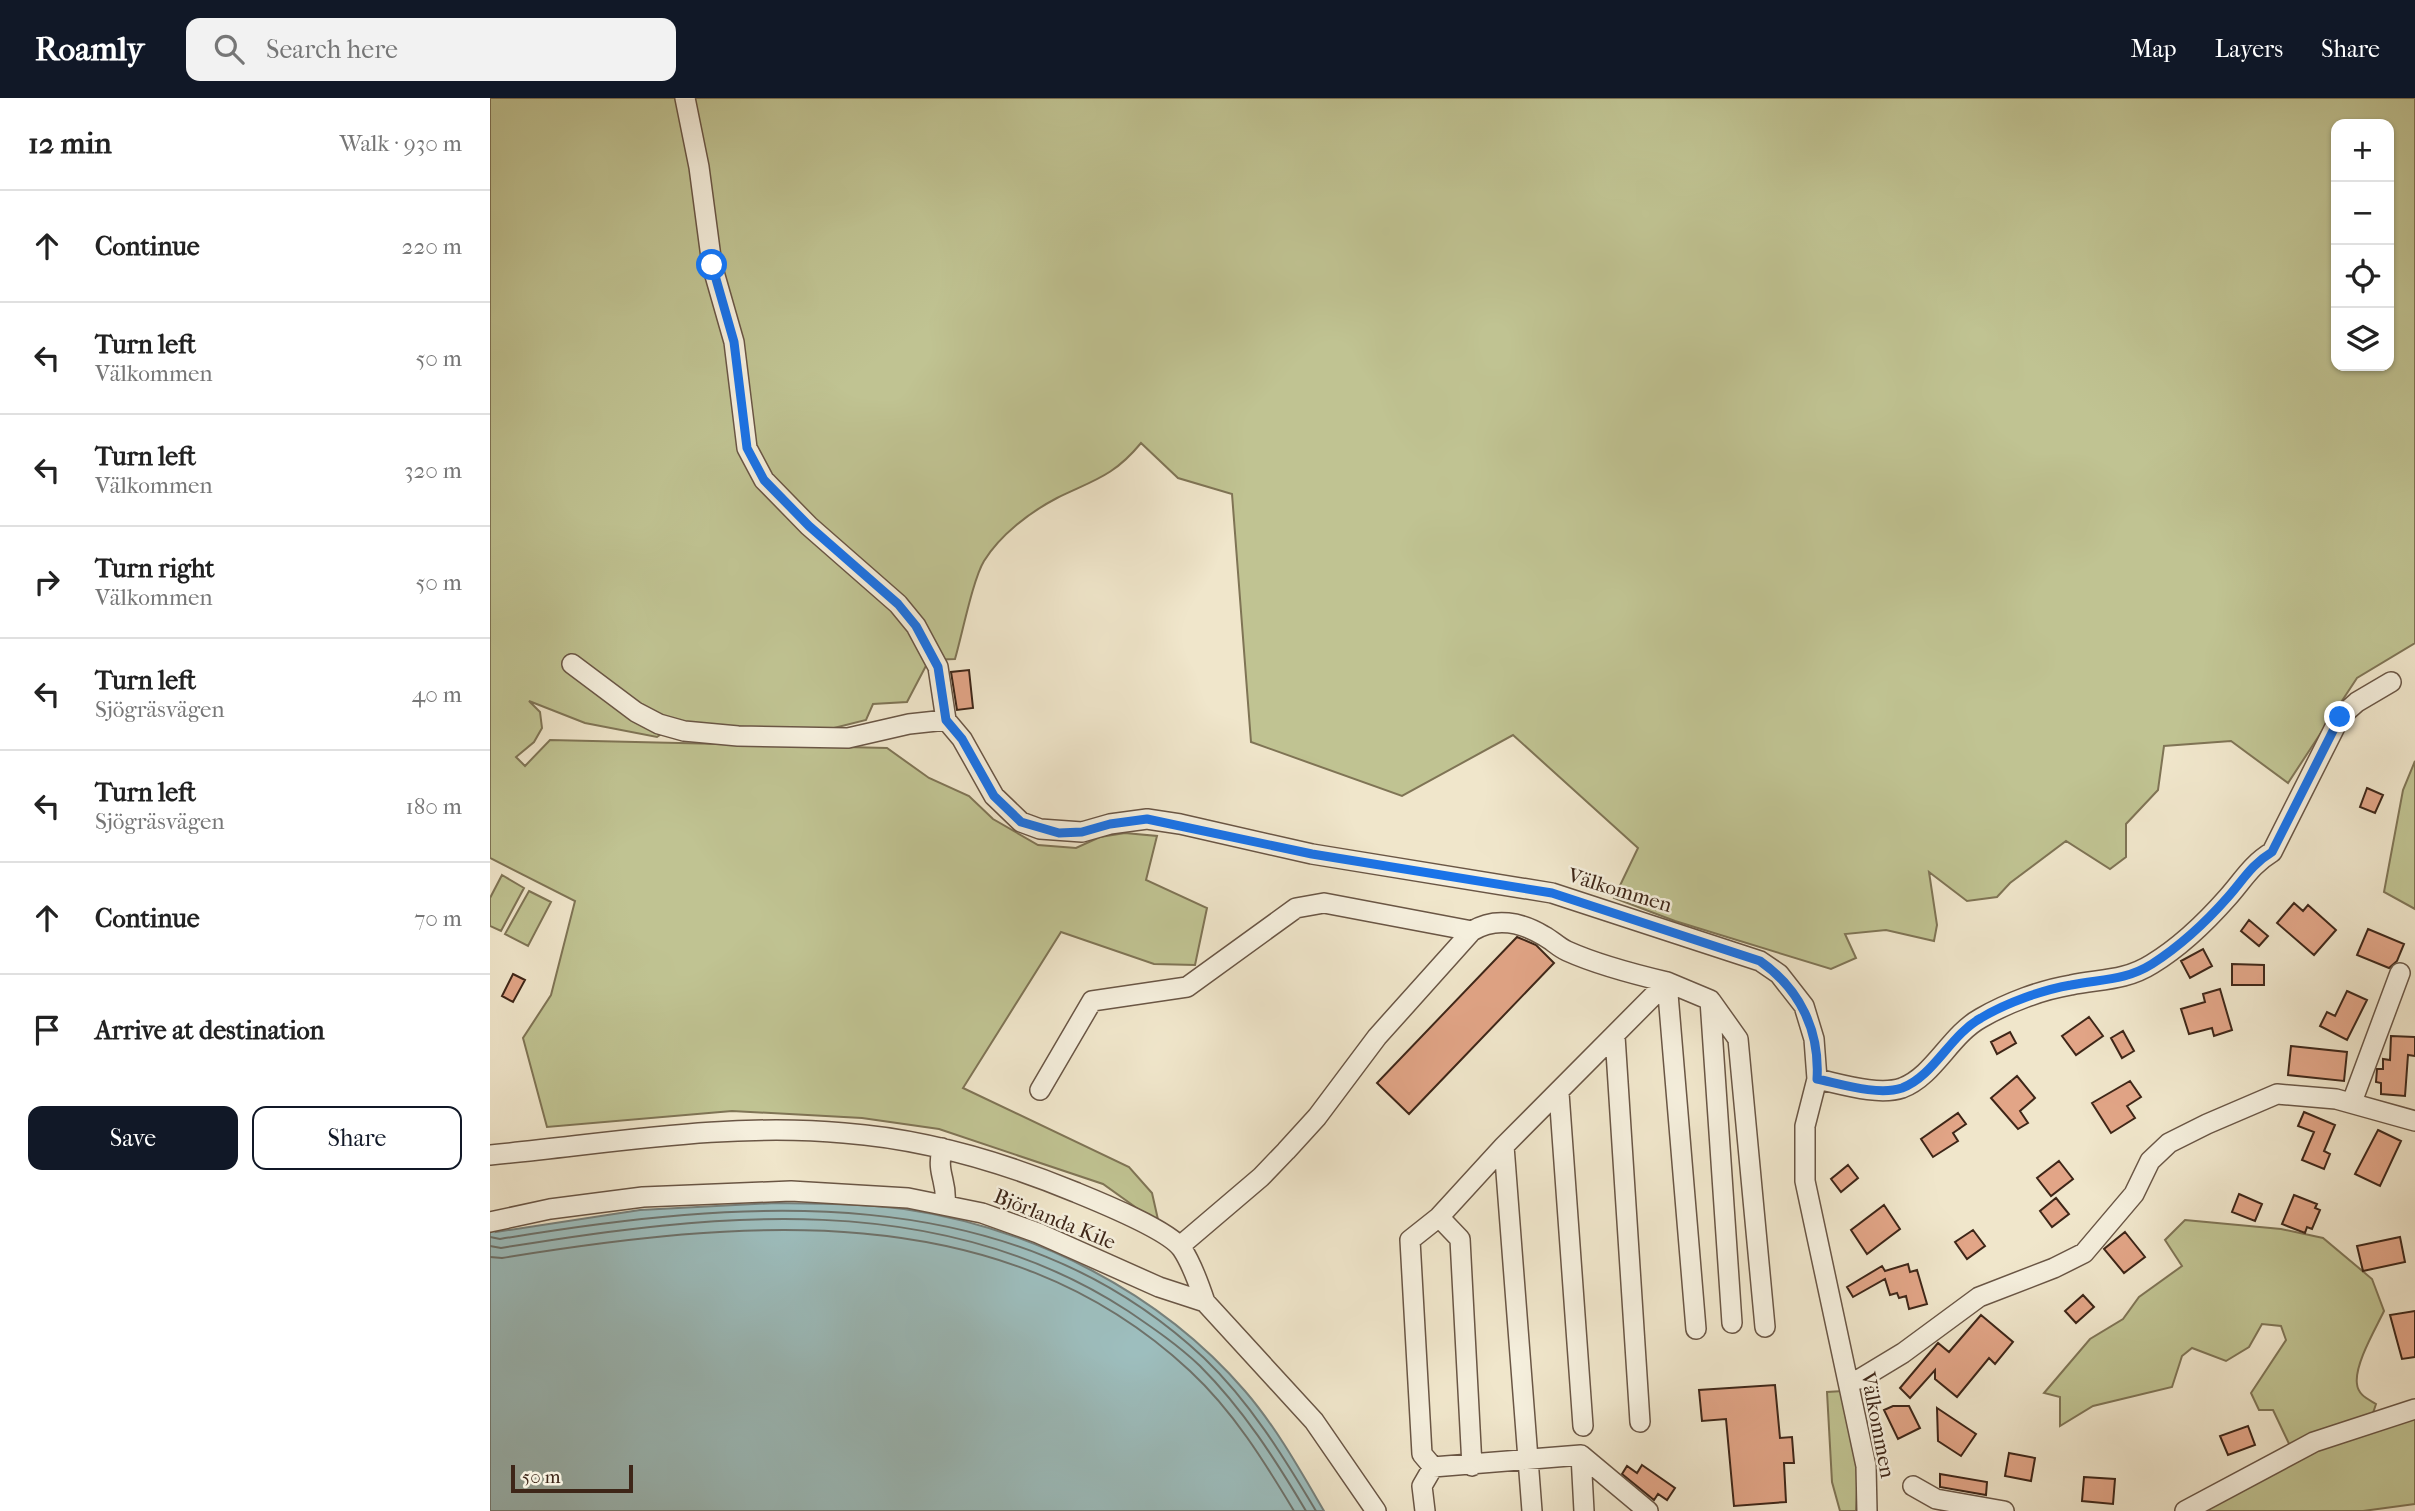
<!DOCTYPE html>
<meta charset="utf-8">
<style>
:root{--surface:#fff;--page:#f2f2f2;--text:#222;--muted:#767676;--line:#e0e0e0;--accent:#111827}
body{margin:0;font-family:"IM FELL French Canon",serif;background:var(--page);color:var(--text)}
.controls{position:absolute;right:21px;top:21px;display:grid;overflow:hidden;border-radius:14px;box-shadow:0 2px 5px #0004}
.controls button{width:63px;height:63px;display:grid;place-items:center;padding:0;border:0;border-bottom:2px solid var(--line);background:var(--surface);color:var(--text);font:35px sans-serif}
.scale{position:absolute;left:21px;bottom:18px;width:122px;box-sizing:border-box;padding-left:7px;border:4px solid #3e2618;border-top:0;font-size:19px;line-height:24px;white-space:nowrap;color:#3e2618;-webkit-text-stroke:5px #f5efdd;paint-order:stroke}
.stop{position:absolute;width:21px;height:21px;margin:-16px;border:5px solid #1a73e8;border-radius:50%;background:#fff}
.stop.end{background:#1a73e8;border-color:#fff;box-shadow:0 2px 7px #0008}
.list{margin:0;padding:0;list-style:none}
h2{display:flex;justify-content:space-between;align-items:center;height:91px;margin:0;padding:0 28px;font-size:30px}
h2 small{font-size:23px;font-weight:400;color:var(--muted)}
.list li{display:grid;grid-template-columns:46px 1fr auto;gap:21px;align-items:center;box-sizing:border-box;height:112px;padding:0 28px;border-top:2px solid var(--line)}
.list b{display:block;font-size:26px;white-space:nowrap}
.list p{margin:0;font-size:23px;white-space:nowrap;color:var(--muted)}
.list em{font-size:23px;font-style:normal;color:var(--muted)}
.actions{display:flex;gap:14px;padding:21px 28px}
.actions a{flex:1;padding:16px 0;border:2px solid var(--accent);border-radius:14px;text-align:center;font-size:24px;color:var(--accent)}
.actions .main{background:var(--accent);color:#fff}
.icon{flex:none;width:38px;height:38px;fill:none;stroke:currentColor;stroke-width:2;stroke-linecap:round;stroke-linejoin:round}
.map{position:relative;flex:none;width:1925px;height:1413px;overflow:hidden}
header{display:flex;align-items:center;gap:42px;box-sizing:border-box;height:98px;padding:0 35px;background:var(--accent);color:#fff}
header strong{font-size:33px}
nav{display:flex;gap:38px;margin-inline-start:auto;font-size:24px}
.search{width:490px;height:63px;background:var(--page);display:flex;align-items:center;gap:18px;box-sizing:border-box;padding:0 24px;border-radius:14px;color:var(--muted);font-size:26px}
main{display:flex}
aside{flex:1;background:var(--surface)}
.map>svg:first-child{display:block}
</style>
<header>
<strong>Roamly</strong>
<div class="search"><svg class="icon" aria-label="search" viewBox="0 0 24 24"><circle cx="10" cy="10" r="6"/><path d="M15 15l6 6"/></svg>Search here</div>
<nav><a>Map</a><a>Layers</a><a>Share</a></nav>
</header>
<main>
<aside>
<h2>12 min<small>Walk · 930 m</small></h2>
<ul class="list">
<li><svg class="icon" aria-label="ahead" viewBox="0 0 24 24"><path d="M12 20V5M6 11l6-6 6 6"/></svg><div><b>Continue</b></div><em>220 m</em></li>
<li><svg class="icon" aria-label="left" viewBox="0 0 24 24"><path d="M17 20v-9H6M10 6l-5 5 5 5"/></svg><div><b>Turn left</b><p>Välkommen</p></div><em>50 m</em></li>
<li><svg class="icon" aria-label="left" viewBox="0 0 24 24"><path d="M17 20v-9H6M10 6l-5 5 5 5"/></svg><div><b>Turn left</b><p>Välkommen</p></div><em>320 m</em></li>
<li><svg class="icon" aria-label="right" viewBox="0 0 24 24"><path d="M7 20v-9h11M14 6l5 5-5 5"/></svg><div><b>Turn right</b><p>Välkommen</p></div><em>50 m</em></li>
<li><svg class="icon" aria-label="left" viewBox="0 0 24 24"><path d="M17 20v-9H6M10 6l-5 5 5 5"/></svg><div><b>Turn left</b><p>Sjögräsvägen</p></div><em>40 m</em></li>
<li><svg class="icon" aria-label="left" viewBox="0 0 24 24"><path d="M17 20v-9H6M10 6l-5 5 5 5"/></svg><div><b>Turn left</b><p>Sjögräsvägen</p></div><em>180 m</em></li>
<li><svg class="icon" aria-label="ahead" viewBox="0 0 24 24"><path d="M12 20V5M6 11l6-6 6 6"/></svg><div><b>Continue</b></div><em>70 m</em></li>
<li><svg class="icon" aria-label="arrive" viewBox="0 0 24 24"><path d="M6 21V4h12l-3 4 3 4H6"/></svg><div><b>Arrive at destination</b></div></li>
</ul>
<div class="actions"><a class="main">Save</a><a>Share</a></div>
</aside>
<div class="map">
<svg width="1925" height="1413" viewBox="0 0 1925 1413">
<rect width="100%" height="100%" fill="#f0e6cb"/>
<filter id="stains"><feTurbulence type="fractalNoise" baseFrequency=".00286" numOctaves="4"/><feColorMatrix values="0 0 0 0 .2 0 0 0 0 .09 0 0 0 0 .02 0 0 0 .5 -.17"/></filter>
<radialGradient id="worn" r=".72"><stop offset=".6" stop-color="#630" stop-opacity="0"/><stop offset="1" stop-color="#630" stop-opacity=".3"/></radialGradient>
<path fill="#c0c392" stroke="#7f7455" stroke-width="2" fill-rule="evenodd" d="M 0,0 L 1925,0 L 1925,545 L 1867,580 L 1798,685 L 1741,643 L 1674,648 L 1668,692 L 1636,726 L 1636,759 L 1620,771 L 1576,743 L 1520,785 L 1507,799 L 1477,803 L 1439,774 L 1447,827 L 1444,843 L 1396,832 L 1355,836 L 1366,860 L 1341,871 L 1185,823 L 1124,800 L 1148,750 L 1023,637 L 912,698 L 761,644 L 742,396 L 688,380 L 651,345 C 624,378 604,382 567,400 C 540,414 510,437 494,463 C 483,481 472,537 465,561 L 439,562 L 417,604 L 383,606 L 376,622 L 344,630 L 290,631 L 187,625 L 167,639 L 95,625 L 39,603 L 50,614 L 52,630 L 44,644 L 26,659 L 35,668 L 60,642 L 397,650 L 439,680 L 479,698 L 503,721 L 548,747 L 586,750 L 610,739 L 635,735 L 667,738 L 656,782 L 717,810 L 705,867 L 664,866 L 571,834 L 473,990 L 639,1069 L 662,1095 L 669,1126 L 613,1086 L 449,1031 L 372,1020 L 242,1013 L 57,1029 L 33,940 L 61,897 L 85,803 L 0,760 ZM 1846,26 L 1899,26 L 1899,268 L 1846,268 Z
M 1925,663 L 1925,811 L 1894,794 L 1913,692 Z
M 12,777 L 34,790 L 11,833 L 0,828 L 0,800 Z
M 39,793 L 61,804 L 38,848 L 15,836 Z
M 1695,1122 L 1791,1131 L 1833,1140 L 1882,1181 L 1894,1213 C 1886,1230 1864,1267 1867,1286 C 1868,1297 1878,1301 1886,1306 L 1882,1318 L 1801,1350 L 1783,1312 L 1769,1312 L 1761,1295 L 1796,1242 L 1791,1228 L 1772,1226 L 1759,1249 L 1736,1263 L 1702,1250 L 1692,1258 L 1682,1289 L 1603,1308 L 1570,1328 L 1570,1299 L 1554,1295 L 1600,1241 L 1633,1221 L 1649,1199 L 1692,1168 L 1675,1142 Z
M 1353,1293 L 1368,1368 L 1366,1413 L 1350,1413 L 1342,1384 L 1337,1294 Z
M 1925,1317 L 1925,1406 L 1873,1413 L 1720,1413 L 1718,1409 L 1817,1352 Z"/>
<path fill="#9dbebe" stroke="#77817c" stroke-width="2" d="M 286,1105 C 329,1106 372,1105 414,1111 C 543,1130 670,1194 755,1293 C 786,1329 810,1372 834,1413 L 0,1413 L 0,1135 L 5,1128 L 8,1129 L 6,1134 L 150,1112 Z"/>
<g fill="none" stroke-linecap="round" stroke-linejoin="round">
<path stroke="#6e726b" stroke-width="2" d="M 0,1139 L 10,1141 C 251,1101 519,1077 714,1260 C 760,1304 793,1358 826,1413
M 0,1148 L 11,1150 C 223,1115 448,1089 638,1213 C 663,1230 688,1247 710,1268 C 753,1311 785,1361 816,1413
M 0,1159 L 12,1160 C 248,1122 509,1095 700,1273 C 743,1313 774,1363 804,1413"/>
</g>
<path fill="#e2a587" stroke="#3e2618" stroke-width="2" d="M 479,572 L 483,610 L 467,612 L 461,574 Z
M 1877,690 L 1893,697 L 1885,715 L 1870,709 Z
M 1804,805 L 1813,813 L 1818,807 L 1846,832 L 1824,857 L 1787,825 Z
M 1759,822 L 1778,838 L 1769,848 L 1751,833 Z
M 1878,831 L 1914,846 L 1907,863 L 1899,870 L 1867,857 Z
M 1027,839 L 1046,847 L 1064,865 L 919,1016 L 887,985 Z
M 1713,851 L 1722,868 L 1700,880 L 1691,863 Z
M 1742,866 L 1774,867 L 1774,887 L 1742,887 Z
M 23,876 L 35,882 L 23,904 L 12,898 Z
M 1730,891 L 1742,932 L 1724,938 L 1722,930 L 1699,936 L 1691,911 L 1715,904 L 1713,896 Z
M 1857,893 L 1877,902 L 1857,942 L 1830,928 L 1837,914 L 1845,918 Z
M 1599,919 L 1613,938 L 1586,957 L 1572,938 Z
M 1633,933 L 1644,953 L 1632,960 L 1621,940 Z
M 1520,934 L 1526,945 L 1507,956 L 1501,944 Z
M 1901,938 L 1925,939 L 1925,958 L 1918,957 L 1915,998 L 1891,996 L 1891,985 L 1886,984 L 1887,971 L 1893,971 L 1893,961 L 1900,962 Z
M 1801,948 L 1857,954 L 1854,983 L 1798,977 Z
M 1527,978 L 1545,1000 L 1530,1013 L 1538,1025 L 1528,1031 L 1501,1000 Z
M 1640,983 L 1651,999 L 1637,1008 L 1645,1020 L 1621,1035 L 1602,1005 Z
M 1814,1014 L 1845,1027 L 1834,1053 L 1840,1056 L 1834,1071 L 1812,1062 L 1824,1034 L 1808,1028 Z
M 1468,1015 L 1476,1026 L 1463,1035 L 1468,1043 L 1443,1059 L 1431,1041 Z
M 1888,1032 L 1911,1043 L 1890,1088 L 1865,1076 Z
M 1569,1063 L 1583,1081 L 1561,1098 L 1547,1080 Z
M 1358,1067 L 1368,1080 L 1351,1094 L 1341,1081 Z
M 1749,1096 L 1772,1106 L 1765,1123 L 1742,1114 Z
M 1804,1097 L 1827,1106 L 1825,1110 L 1830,1112 L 1822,1131 L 1817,1129 L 1815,1135 L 1792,1126 Z
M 1566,1100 L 1579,1116 L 1562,1129 L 1550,1113 Z
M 1394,1107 L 1410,1131 L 1377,1156 L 1361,1132 Z
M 1483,1132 L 1495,1148 L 1477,1161 L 1465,1144 Z
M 1635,1134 L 1655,1159 L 1634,1175 L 1614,1151 Z
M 1910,1139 L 1915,1164 L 1873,1173 L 1867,1148 Z
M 1418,1166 L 1420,1174 L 1427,1172 L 1437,1206 L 1419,1211 L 1416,1198 L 1409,1200 L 1407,1195 L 1400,1197 L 1395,1181 L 1363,1199 L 1357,1189 L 1392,1168 L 1395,1173 Z
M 1593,1197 L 1604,1209 L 1586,1225 L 1575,1213 Z
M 1925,1213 L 1925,1259 L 1912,1261 L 1900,1217 Z
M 1491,1217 L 1523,1244 L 1505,1266 L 1499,1260 L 1467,1299 L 1445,1281 L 1445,1272 L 1420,1300 L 1410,1290 L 1448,1245 L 1459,1254 Z
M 1285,1287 L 1290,1340 L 1302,1339 L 1304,1365 L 1294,1365 L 1296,1404 L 1244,1408 L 1236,1321 L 1212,1323 L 1209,1292 Z
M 1403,1308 L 1419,1308 L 1430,1330 L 1408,1341 L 1394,1312 Z
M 1447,1310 L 1486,1336 L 1471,1358 L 1448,1343 Z
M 1758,1328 L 1765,1347 L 1738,1357 L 1730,1338 Z
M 1519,1355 L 1545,1360 L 1541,1383 L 1515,1378 Z
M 1152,1367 L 1185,1390 L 1177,1402 L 1168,1396 L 1164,1402 L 1132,1376 L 1137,1368 L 1147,1375 Z
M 1450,1376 L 1497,1384 L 1496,1397 L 1450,1389 Z
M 1594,1379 L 1625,1381 L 1623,1406 L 1592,1403 Z"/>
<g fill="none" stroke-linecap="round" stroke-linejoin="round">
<defs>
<path id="minor" d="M 195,0 L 209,69 L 222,167 L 244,244 L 257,350 L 274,382 L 319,428 L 408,506 L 426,528 L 448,569 L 456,622
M 82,566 L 146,614 L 169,626 L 194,633 L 248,638 L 358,640 L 419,626 L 456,622
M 456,622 L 472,641 L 504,698 L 531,724 L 550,731 L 592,734 L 620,726 L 657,721 L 690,726 L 822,756 L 1062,795 L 1270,863 L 1289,876 L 1314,908 L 1324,941 L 1327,981 L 1315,1028 L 1315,1083 L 1376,1368 L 1377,1413
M 982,833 C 1005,819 1031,824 1054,838 C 1062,842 1068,849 1077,853 C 1108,867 1143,876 1177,884 L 1206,1231
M 1221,903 L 1248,941 L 1275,1229
M 1125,938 L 1150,1324
M 1327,981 C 1351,986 1388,998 1412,990 C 1444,978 1460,937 1491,920 C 1517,905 1551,892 1581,887 C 1610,881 1635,883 1662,866 C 1690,849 1716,824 1738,799 C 1753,782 1762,766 1782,754 L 1850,619 L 1867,604 L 1901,584
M 550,992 L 602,903 L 697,889 L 806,810 L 834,805 L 982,833 L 887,939 L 827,1019 L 796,1053 L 771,1079 L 690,1148
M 1069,995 L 1093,1328
M 1862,1004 L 1910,875
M 1014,1048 L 1042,1413
M 452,1050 C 446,1077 458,1083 455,1107
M 0,1057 C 117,1046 236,1024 354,1035 C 435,1041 510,1063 585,1094 C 607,1103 679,1132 692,1151 C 702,1166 709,1186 715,1204
M 949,1119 L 970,1141 L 982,1368
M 0,1124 L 60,1111 L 153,1099 L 301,1093 L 418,1100 L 492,1115 L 548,1135 L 669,1189 L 715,1204 L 824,1323 L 886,1413
M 1358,1283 L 1370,1281 L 1413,1255 L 1489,1199 L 1564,1170 L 1594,1155 L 1644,1096 L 1660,1063 L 1679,1045 L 1717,1026 L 1787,996 L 1846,1001 L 1925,1023
M 1091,1357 L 1094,1413
M 943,1369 L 932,1356 L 920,1142 L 949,1119 L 1014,1048 L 1177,884 L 1220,902 L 1242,1225
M 1423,1388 L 1446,1401 L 1514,1413
M 935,1413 L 932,1388 L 943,1369 L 1091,1357 L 1158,1413
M 1695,1413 L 1824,1344 L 1925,1311"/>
</defs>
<use href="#minor" stroke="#6a5645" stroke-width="22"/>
<use href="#minor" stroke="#f5efdd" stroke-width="19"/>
</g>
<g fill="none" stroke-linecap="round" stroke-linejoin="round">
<path stroke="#1a73e8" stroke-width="9" d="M 222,167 L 244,244 L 257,350 L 274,382 L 319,428 L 408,506 L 426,528 L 448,569 L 456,622 L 472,641 L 504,698 L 531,724 L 569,735 L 592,734 L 620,726 L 657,721 L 822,756 L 1062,795 L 1270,863 C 1310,891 1330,933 1327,981 C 1351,986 1388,998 1412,990 C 1444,978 1460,937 1491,920 C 1516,905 1552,892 1581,887 C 1610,881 1635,883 1662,866 C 1690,848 1716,824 1738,799 C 1753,782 1762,766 1782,754 L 1850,619"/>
</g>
<g text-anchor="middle" stroke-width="5" stroke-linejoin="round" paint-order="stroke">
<g font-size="21" fill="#3e2618" stroke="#f5efdd">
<text transform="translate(1130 792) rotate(17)" y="7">Välkommen</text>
<text transform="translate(565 1121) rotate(22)" y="7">Björlanda Kile</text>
<text transform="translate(1388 1327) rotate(79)" y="7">Välkommen</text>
</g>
</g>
<rect width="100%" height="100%" filter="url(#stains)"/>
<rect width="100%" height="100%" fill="url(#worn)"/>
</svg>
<div class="controls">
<button>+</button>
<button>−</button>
<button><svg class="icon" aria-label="locate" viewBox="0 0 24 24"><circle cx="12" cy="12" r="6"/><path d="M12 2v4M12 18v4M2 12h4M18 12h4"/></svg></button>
<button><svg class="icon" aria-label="layers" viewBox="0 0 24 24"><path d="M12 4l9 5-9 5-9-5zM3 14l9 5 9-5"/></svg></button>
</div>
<div class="scale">50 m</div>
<div class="stop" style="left:222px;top:167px"></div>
<div class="stop end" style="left:1850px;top:619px"></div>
</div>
</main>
